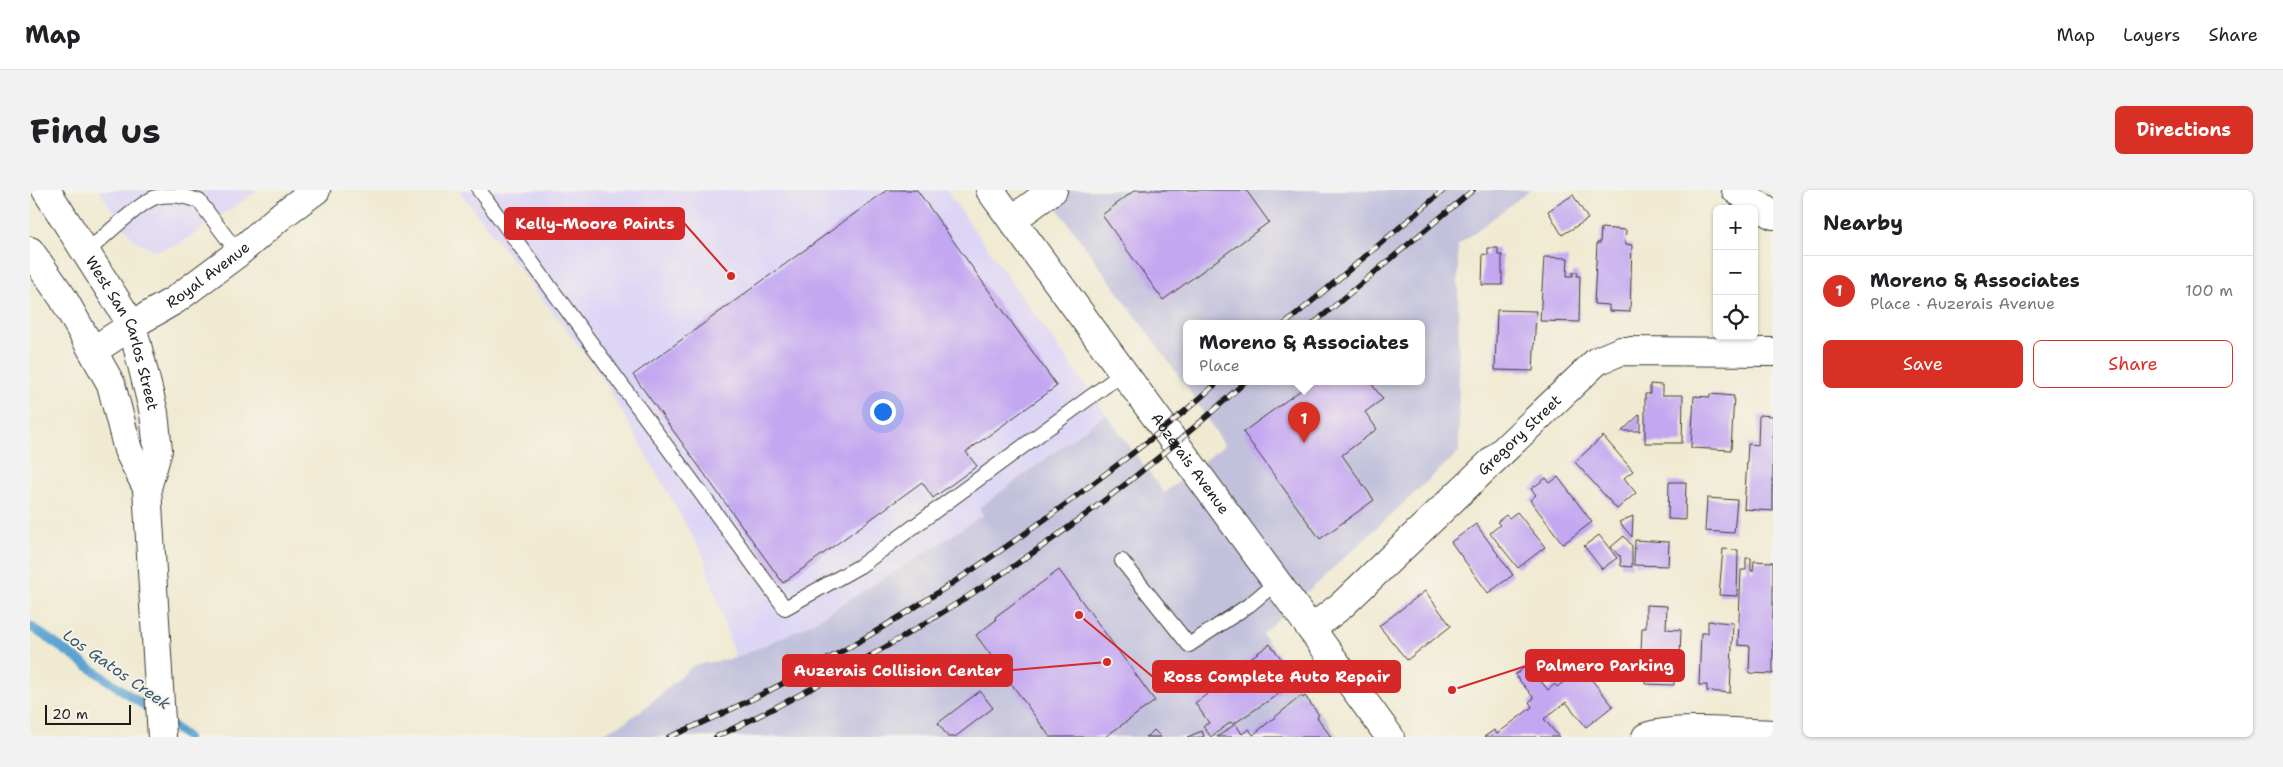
<!DOCTYPE html>
<meta charset="utf-8">
<style>
:root{--surface:#fff;--page:#f2f2f2;--text:#202124;--muted:#757577;--line:#e0e0e0;--accent:#d93025}
body{margin:0;font-family:"Shantell Sans",sans-serif;background:var(--page);color:var(--text)}
.controls{position:absolute;right:15px;top:15px;display:grid;overflow:hidden;border-radius:8px;box-shadow:0 1px 4px #0004}
.controls button{width:45px;height:45px;display:grid;place-items:center;padding:0;border:0;border-bottom:1px solid var(--line);background:var(--surface);color:var(--text);font:25px sans-serif}
.scale{position:absolute;left:15px;bottom:12px;width:86px;box-sizing:border-box;padding-left:5px;border:2px solid #1c1c1c;border-top:0;font-size:14px;line-height:18px;white-space:nowrap;color:#1c1c1c;-webkit-text-stroke:4px #f7f3e8;paint-order:stroke}
.you{position:absolute;left:852px;top:221px;width:18px;height:18px;margin:-12px;border:4px solid #fff;border-radius:50%;background:#1a73e8;box-shadow:0 0 0 8px #1a73e833}
.badge{display:grid;place-items:center;width:32px;height:32px;border-radius:50%;background:var(--accent);color:#fff;font-size:16px;font-weight:700}
.pin{position:absolute;translate:-50% -41px;filter:drop-shadow(0 1px 2px #0008)}
.pin::after{content:'';position:absolute;top:26px;width:18px;height:15px;background:inherit;clip-path:polygon(0 0,100% 0,50% 100%)}
.popup{position:absolute;left:1153px;top:130px;width:242px;height:65px;box-sizing:border-box;display:grid;place-content:center;border-radius:8px;background:var(--surface);filter:drop-shadow(0 1px 4px #0005);font-size:16px;white-space:nowrap;color:var(--muted)}
.popup b{font-size:19px;color:var(--text)}
.popup::after{content:'';position:absolute;left:50%;top:100%;margin-left:-10px;border:10px solid transparent;border-top-color:var(--surface)}
.list{margin:0;padding:0;list-style:none}
h2{display:flex;justify-content:space-between;align-items:center;height:65px;margin:0;padding:0 20px;font-size:21px}
h2 small{font-size:16px;font-weight:400;color:var(--muted)}
.list li{display:grid;grid-template-columns:32px 1fr auto;gap:15px;align-items:center;box-sizing:border-box;height:70px;padding:0 20px;border-top:1px solid var(--line)}
.list b{display:block;font-size:19px;white-space:nowrap}
.list p{margin:0;font-size:16px;white-space:nowrap;color:var(--muted)}
.list em{font-size:16px;font-style:normal;color:var(--muted)}
.actions{display:flex;gap:10px;padding:15px 20px}
.actions a{flex:1;padding:11px 0;border:1px solid var(--accent);border-radius:8px;text-align:center;font-size:18px;color:var(--accent)}
.actions .main{background:var(--accent);color:#fff}
.icon{flex:none;width:28px;height:28px;fill:none;stroke:currentColor;stroke-width:2;stroke-linecap:round;stroke-linejoin:round}
.map{position:relative;flex:none;width:1743px;height:547px;overflow:hidden;border-radius:8px}
header{display:flex;align-items:center;gap:30px;box-sizing:border-box;height:70px;padding:0 25px;background:var(--surface);border-bottom:1px solid var(--line)}
header strong{font-size:24px}
nav{display:flex;gap:28px;margin-inline-start:auto;font-size:18px}
.intro{display:flex;align-items:center;justify-content:space-between;box-sizing:border-box;height:120px;padding:0 30px}
h1{margin:0;font-size:35px}
.button{padding:12px 22px;border-radius:8px;background:var(--accent);color:#fff;font-size:18px;font-weight:700}
main{display:flex;gap:30px;padding:0 30px}
aside{flex:1;background:var(--surface);border-radius:8px;box-shadow:0 1px 4px #0004}
.map>svg:first-child{display:block}
</style>
<header>
<strong>Map</strong>
<nav><a>Map</a><a>Layers</a><a>Share</a></nav>
</header>
<div class="intro"><h1>Find us</h1><a class="button">Directions</a></div>
<main>
<div class="map">
<svg width="1743" height="547" viewBox="0 0 1743 547">
<rect width="100%" height="100%" fill="#f7f3e8"/>
<filter id="ink" filterUnits="userSpaceOnUse"><feTurbulence type="fractalNoise" baseFrequency=".02" numOctaves="2"/><feDisplacementMap in="SourceGraphic" scale="10" xChannelSelector="R" yChannelSelector="G"/><feConvolveMatrix kernelMatrix="1 2 1 2 8 2 1 2 1" color-interpolation-filters="sRGB"/></filter>
<filter id="wash" filterUnits="userSpaceOnUse"><feTurbulence type="fractalNoise" baseFrequency=".0096" numOctaves="4" result="noise"/><feDisplacementMap in="SourceGraphic" scale="20" xChannelSelector="R" yChannelSelector="G"/><feGaussianBlur stdDeviation="1.12" result="paint"/><feColorMatrix in="noise" values="0 0 0 0 0 0 0 0 0 0 0 0 0 0 0 0 0 1.4 0 .05"/><feComposite in="paint" operator="in"/></filter>
<g filter="url(#wash)">
<rect width="100%" height="100%" fill="#f0ead2"/>
<path fill="#ddd5f6" d="M 68,0 L 229,0 L 148,55 L 125,61 L 104,50 Z
M 428,0 L 916,0 L 1076,224 L 950,318 L 953,325 L 917,349 L 775,437 L 705,468 L 673,365 L 570,183 Z"/>
<path fill="#c2c1dc" fill-rule="evenodd" d="M 1014,0 L 1500,0 L 1428,55 L 1429,262 L 1232,444 L 1308,547 L 560,547 L 571,544 L 595,532 L 616,517 L 664,475 L 705,468 L 775,437 L 917,349 L 953,325 L 949,318 L 1076,224 L 1134,303 L 1194,255 L 1159,200 ZM 1156,134 L 1392,134 L 1392,192 L 1156,192 Z"/>
<g fill="none" stroke-linecap="round" stroke-linejoin="round">
<path stroke="#5ba3d2" stroke-width="9" d="M 0,436 L 125,523
M 137,532 L 157,547"/>
</g>
<g id="blocks">
<path fill="#c3a7f1" d="M 857,0 L 887,0 L 1027,196 L 936,262 L 947,276 L 903,308 L 892,292 L 753,393 L 603,185 Z
M 1105,0 L 1216,0 L 1239,32 L 1133,110 L 1072,25 Z
M 1543,5 L 1558,29 L 1532,45 L 1518,21 Z
M 1571,38 L 1596,40 L 1595,54 L 1602,55 L 1600,122 L 1579,121 L 1579,115 L 1564,114 L 1567,53 L 1570,53 Z
M 1458,58 L 1468,58 L 1468,65 L 1472,65 L 1472,95 L 1452,95 L 1453,64 L 1458,65 Z
M 1514,67 L 1538,68 L 1537,86 L 1543,86 L 1543,82 L 1548,82 L 1547,86 L 1550,86 L 1549,132 L 1510,131 Z
M 1467,120 L 1506,121 L 1503,181 L 1465,180 Z
M 1282,192 L 1340,192 L 1353,209 L 1335,222 L 1347,239 L 1312,265 L 1344,310 L 1290,349 L 1213,242 Z
M 1620,194 L 1632,195 L 1632,205 L 1653,205 L 1652,253 L 1615,253 L 1615,204 L 1620,204 Z
M 1680,204 L 1704,206 L 1701,260 L 1661,258 L 1664,206 L 1680,207 Z
M 1610,224 L 1610,241 L 1592,241 Z
M 1729,225 L 1743,226 L 1743,321 L 1714,319 L 1718,254 L 1728,255 Z
M 1573,246 L 1603,281 L 1594,288 L 1606,303 L 1587,319 L 1545,272 Z
M 1528,287 L 1562,332 L 1533,354 L 1500,310 L 1506,305 L 1501,299 L 1516,288 L 1520,293 Z
M 1639,292 L 1656,292 L 1655,330 L 1638,329 Z
M 1677,308 L 1707,310 L 1704,343 L 1675,341 Z
M 1487,322 L 1515,357 L 1488,378 L 1460,343 L 1470,335 L 1467,332 L 1476,325 L 1479,328 Z
M 1603,326 L 1602,347 L 1589,332 Z
M 1446,334 L 1483,385 L 1458,403 L 1421,352 Z
M 1569,345 L 1587,368 L 1572,379 L 1554,356 Z
M 1594,346 L 1602,356 L 1602,377 L 1591,376 L 1590,365 L 1589,366 L 1581,357 Z
M 1605,350 L 1639,352 L 1638,376 L 1604,375 Z
M 1693,359 L 1708,360 L 1707,406 L 1689,405 Z
M 1716,368 L 1721,368 L 1721,381 L 1723,381 L 1724,371 L 1743,372 L 1743,484 L 1719,483 L 1720,456 L 1708,455 L 1711,380 L 1716,380 Z
M 1029,380 L 1125,511 L 1075,547 L 1020,547 L 946,445 L 966,430 L 965,427 Z
M 1395,401 L 1421,436 L 1377,470 L 1349,436 Z
M 1616,415 L 1637,416 L 1636,439 L 1651,440 L 1649,489 L 1644,489 L 1644,495 L 1615,494 L 1615,487 L 1610,487 L 1612,438 L 1616,438 Z
M 1678,431 L 1703,433 L 1700,503 L 1677,501 L 1677,495 L 1669,495 L 1671,443 L 1678,443 Z
M 1240,454 L 1253,471 L 1250,474 L 1261,491 L 1257,494 L 1259,497 L 1205,533 L 1212,544 L 1219,539 L 1223,545 L 1271,506 L 1273,508 L 1275,506 L 1289,525 L 1287,527 L 1301,547 L 1187,547 L 1204,535 L 1201,532 L 1181,547 L 1173,536 L 1179,533 L 1165,513 L 1180,502 L 1183,495 Z
M 1498,475 L 1518,500 L 1525,494 L 1527,497 L 1552,478 L 1583,516 L 1556,537 L 1536,512 L 1514,529 L 1529,547 L 1454,547 L 1464,540 L 1467,544 L 1502,517 L 1499,512 L 1504,508 L 1485,485 Z
M 950,501 L 963,518 L 925,547 L 918,547 L 908,533 Z
M 1124,540 L 1131,547 L 1115,547 L 1120,544 Z
M 1172,541 L 1174,547 L 1157,547 Z"/>
</g>
</g>
<g filter="url(#ink)">
<use href="#blocks" fill-opacity="0" stroke="#3c3b37" stroke-width="1"/>
<g fill="none" stroke-linecap="round" stroke-linejoin="round">
<defs>
<path id="lane" d="M 449,0 L 755,418 L 830,376 L 1093,183
M 56,63 C 70,50 110,12 126,7 C 140,4 156,6 169,11 L 208,63
M 1092,371 L 1159,455 L 1219,415 L 1247,392"/>
<g id="street">
<path d="M 982,30 L 1023,0"/>
<path id="s1" d="M 63,161 L 102,135 L 145,110 L 208,63 L 252,25 L 286,0"/>
<path id="s2" d="M 1281,439 L 1312,415 L 1567,171 L 1591,161 L 1743,162"/>
<path d="M 1616,547 C 1645,536 1710,543 1743,544"/>
</g>
<g id="secondary">
<path id="s3" d="M 960,0 L 1360,547"/>
</g>
<g id="primary">
<path id="s4" d="M 16,0 L 102,135 L 124,223 L 128,260 L 117,298 L 132,547"/>
<path d="M 0,61 L 33,108 L 81,194 L 98,260 L 117,298"/>
</g>
<path id="highway" d="M 1706,0 L 1743,25"/>
</defs>
<use href="#lane" stroke="#3c3b37" stroke-width="16"/>
<use href="#street" stroke="#3c3b37" stroke-width="30"/>
<use href="#secondary" stroke="#3c3b37" stroke-width="30"/>
<use href="#primary" stroke="#3c3b37" stroke-width="30"/>
<use href="#highway" stroke="#3c3b37" stroke-width="30"/>
<use href="#lane" stroke="#fff" stroke-width="14"/>
<use href="#street" stroke="#fff" stroke-width="28"/>
<use href="#secondary" stroke="#fff" stroke-width="28"/>
<use href="#primary" stroke="#fff" stroke-width="28"/>
<use href="#highway" stroke="#fff" stroke-width="28"/>
<defs>
<path id="rail" d="M 1255,134 L 1414,0
M 1283,134 L 1443,0
M 639,547 C 778,489 907,408 1029,319 C 1083,278 1138,238 1188,192
M 686,547 C 877,455 1059,337 1215,192"/>
</defs>
<use href="#rail" stroke="#1c1c1c" stroke-width="5.5"/>
<use href="#rail" stroke="#f7f3e8" stroke-width="4" stroke-dasharray="11" stroke-linecap="butt"/>
</g>
</g>
<g text-anchor="middle" stroke-width="4" stroke-linejoin="round" paint-order="stroke">
<g font-size="15" fill="#1c1c1c" stroke="#f7f3e8">
<text dy="5" stroke="none"><textPath href="#s1" startOffset="138">Royal Avenue</textPath></text>
<text dy="5" stroke="none"><textPath href="#s4" startOffset="164">West San Carlos Street</textPath></text>
<text dy="5" stroke="none"><textPath href="#s2" startOffset="285">Gregory Street</textPath></text>
<text dy="5" stroke="none"><textPath href="#s3" startOffset="339">Auzerais Avenue</textPath></text>
</g>
<g font-size="16" font-style="italic" fill="#38596e" stroke="#f7f3e8">
<text transform="translate(87 479) rotate(35)" y="6">Los Gatos Creek</text>
</g>
</g>
<path fill="none" stroke="#d62828" stroke-width="2" d="M701 86L654 33M1422 500L1496 476M1077 472L982 480M1049 425L1123 487"/>
<g fill="#d62828" stroke="#f7f3e8" stroke-width="2">
<circle cx="701" cy="86" r="5"/>
<circle cx="1422" cy="500" r="5"/>
<circle cx="1077" cy="472" r="5"/>
<circle cx="1049" cy="425" r="5"/>
</g>
<g fill="#d62828" stroke="#d62828" stroke-width="2">
<rect x="475" y="18" width="179" height="31" rx="5"/>
<rect x="1496" y="460" width="158" height="31" rx="5"/>
<rect x="753" y="465" width="229" height="31" rx="5"/>
<rect x="1123" y="471" width="247" height="31" rx="5"/>
</g>
<g font-size="16" text-anchor="middle" font-weight="bold" fill="#fff">
<text x="565" y="39">Kelly-Moore Paints</text>
<text x="1575" y="481">Palmero Parking</text>
<text x="868" y="486">Auzerais Collision Center</text>
<text x="1247" y="492">Ross Complete Auto Repair</text>
</g>
</svg>
<div class="controls">
<button>+</button>
<button>−</button>
<button><svg class="icon" aria-label="locate" viewBox="0 0 24 24"><circle cx="12" cy="12" r="6"/><path d="M12 2v4M12 18v4M2 12h4M18 12h4"/></svg></button>
</div>
<div class="scale">20 m</div>
<div class="you"></div>
<div class="pin badge" style="left:1274px;top:253px">1</div>
<div class="popup"><b>Moreno &amp; Associates</b>Place</div>
</div>
<aside>
<h2>Nearby<small></small></h2>
<ul class="list">
<li><span class="badge">1</span><div><b>Moreno &amp; Associates</b><p>Place · Auzerais Avenue</p></div><em>100 m</em></li>
</ul>
<div class="actions"><a class="main">Save</a><a>Share</a></div>
</aside>
</main>
